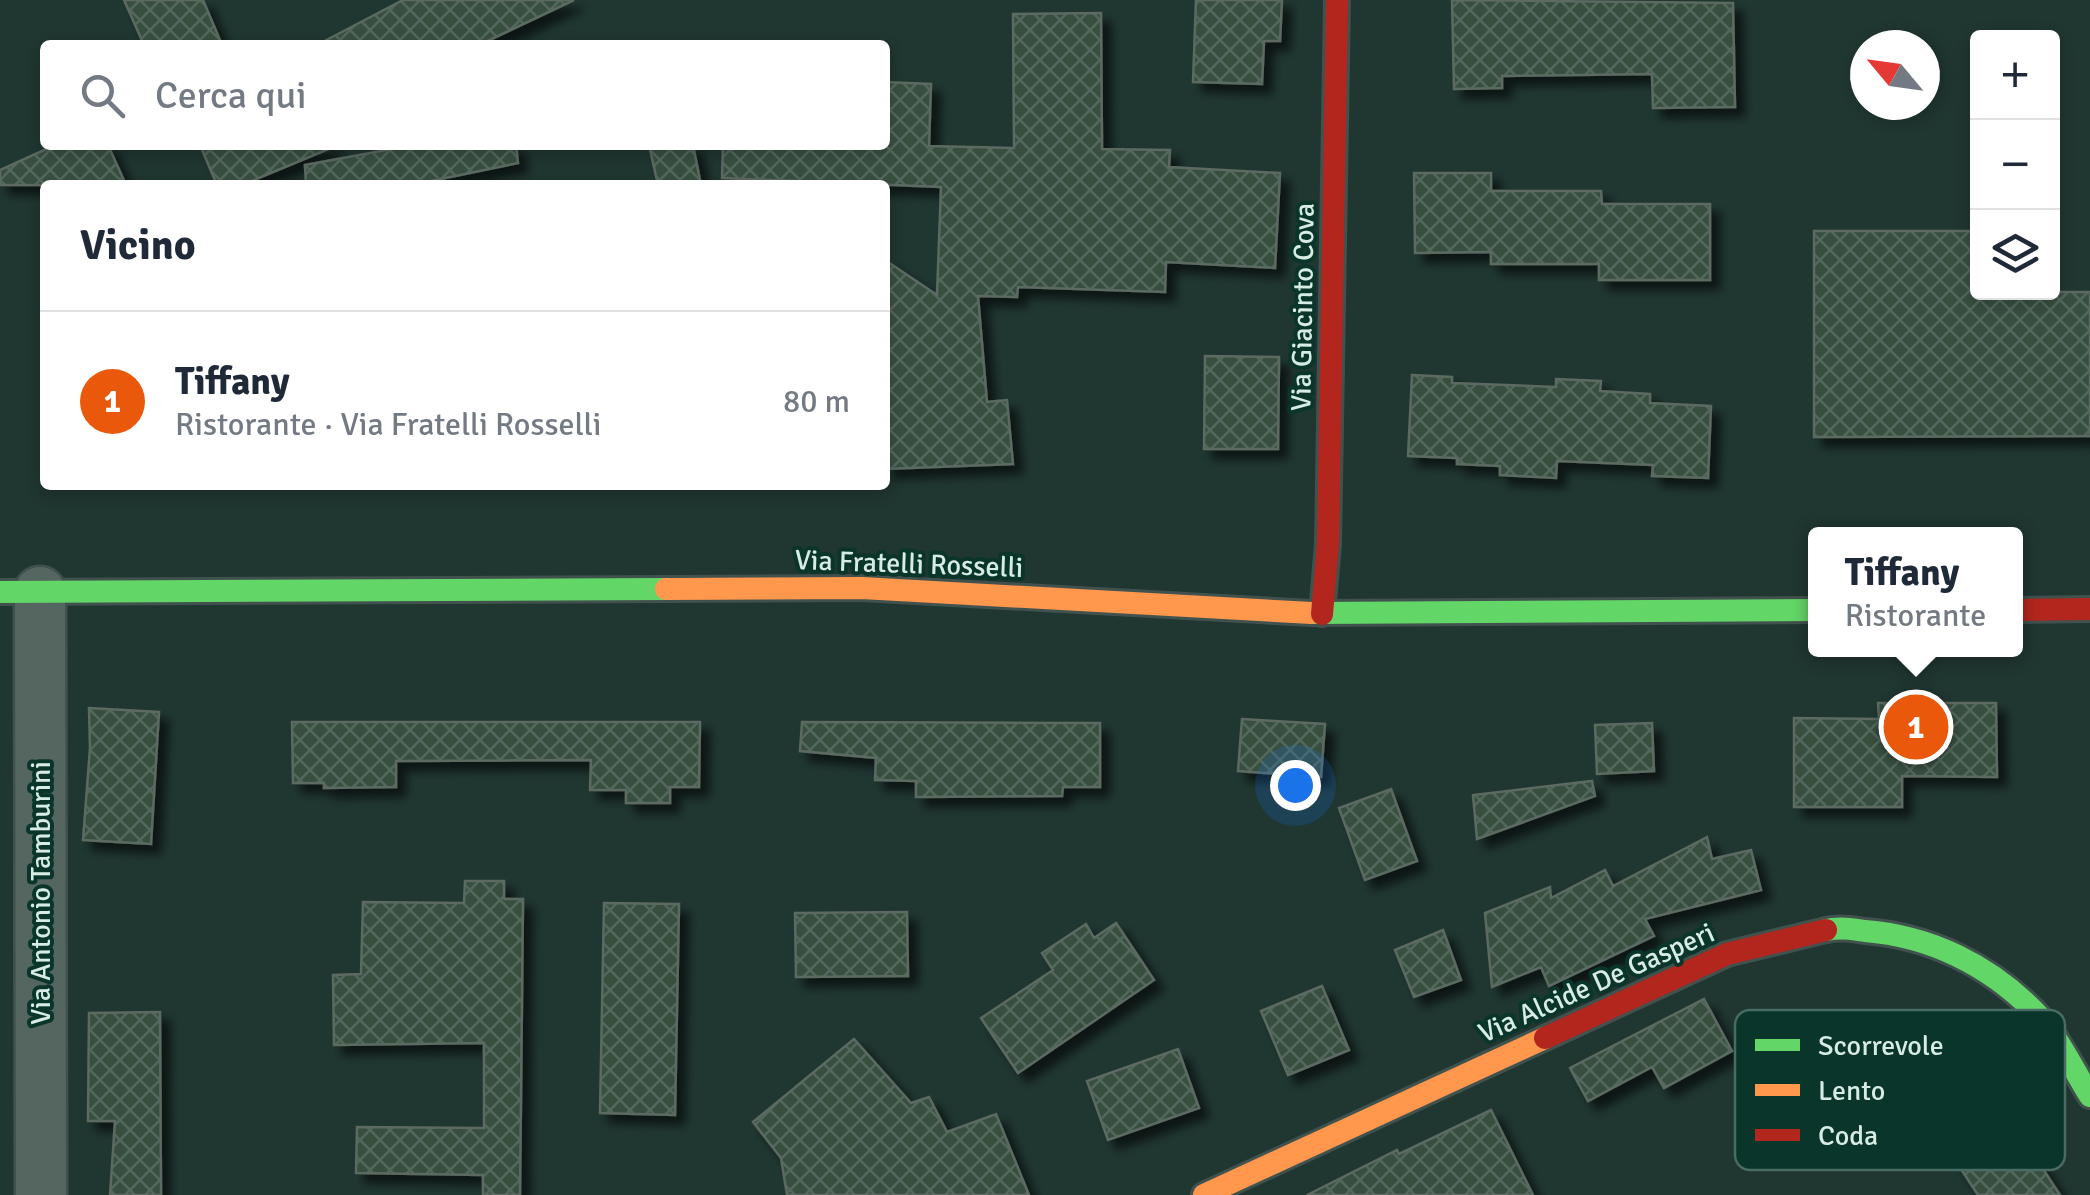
<!DOCTYPE html>
<html lang="it">
<meta charset="utf-8">
<style>
:root{--surface:#fff;--page:#f2f2f3;--text:#1f2937;--muted:#747a83;--line:#e0e1e3;--accent:#ea580c}
body{margin:0;font-family:Signika,sans-serif;background:var(--page);color:var(--text)}
.controls{position:absolute;right:30px;top:30px;display:grid;overflow:hidden;border-radius:10px;box-shadow:0 5px 15px #0003}
.controls button{width:90px;height:90px;display:grid;place-items:center;padding:0;border:0;border-bottom:2px solid var(--line);background:var(--surface);color:var(--text);font:50px sans-serif}
.compass{position:absolute;left:1850px;top:30px;width:90px;height:90px;border-radius:50%;background:var(--surface);box-shadow:0 5px 15px #0003;rotate:299deg}
.you{position:absolute;left:1295px;top:785px;width:35px;height:35px;margin:-25px;border:8px solid #fff;border-radius:50%;background:#1a73e8;box-shadow:0 0 0 15px #1a73e833}
.badge{display:grid;place-items:center;width:65px;height:65px;border-radius:50%;background:var(--accent);color:#fff;font-size:32px;font-weight:700}
.pin{position:absolute;translate:-50% -50%;border:5px solid #fff;box-shadow:0 2px 10px #0006}
.popup{position:absolute;left:1808px;top:527px;width:215px;height:130px;box-sizing:border-box;display:grid;place-content:center;border-radius:10px;background:var(--surface);filter:drop-shadow(0 2px 8px #0005);font-size:32px;white-space:nowrap;color:var(--muted)}
.popup b{font-size:38px;color:var(--text)}
.popup::after{content:'';position:absolute;left:50%;top:100%;margin-left:-20px;border:20px solid transparent;border-top-color:var(--surface)}
.list{margin:0;padding:0;list-style:none}
h2{display:flex;justify-content:space-between;align-items:center;height:130px;margin:0;padding:0 40px;font-size:42px}
h2 small{font-size:32px;font-weight:400;color:var(--muted)}
.list li{display:grid;grid-template-columns:65px 1fr auto;gap:30px;align-items:center;box-sizing:border-box;height:180px;padding:0 40px;border-top:2px solid var(--line)}
.list b{display:block;font-size:38px;white-space:nowrap}
.list p{margin:0;font-size:32px;white-space:nowrap;color:var(--muted)}
.list em{font-size:32px;font-style:normal;color:var(--muted)}
.icon{flex:none;width:55px;height:55px;fill:none;stroke:currentColor;stroke-width:2;stroke-linecap:round;stroke-linejoin:round}
.map{position:relative;flex:none;width:2090px;height:1195px;overflow:hidden}
.search{position:absolute;background:var(--surface);box-shadow:0 5px 15px #0003;left:40px;top:40px;width:850px;height:110px;display:flex;align-items:center;gap:25px;box-sizing:border-box;padding:0 35px;border-radius:10px;color:var(--muted);font-size:38px}
.panel{position:absolute;background:var(--surface);box-shadow:0 5px 15px #0003;left:40px;top:180px;width:850px;height:310px;border-radius:10px}
.map>svg:first-child{display:block}
</style>
<div class="map">
<svg width="2090" height="1195" viewBox="0 0 2090 1195">
<defs>
<pattern id="building-cross-hatch" width="8" height="8" patternUnits="userSpaceOnUse" patternTransform="scale(2.5)"><rect width="8" height="8" fill="#374f40"/><path d="M0 0l8 8M0 8l8-8" fill="none" stroke="#53685b"/></pattern>
<filter id="shadow"><feDropShadow dx="9" dy="9" stdDeviation="5" flood-color="#0009"/></filter>
</defs>
<rect width="100%" height="100%" fill="#203631"/>
<path fill="url(#building-cross-hatch)" stroke="#5b6a62" stroke-width="2.5" filter="url(#shadow)" d="M 124,0 L 203,0 L 222,45 L 144,45 Z
M 403,0 L 574,0 L 479,45 L 317,45 Z
M 1196,0 L 1282,0 L 1280,41 L 1264,41 L 1262,84 L 1193,82 Z
M 1452,0 L 1733,3 L 1735,107 L 1653,108 L 1652,74 L 1502,76 L 1502,88 L 1454,89 Z
M 1101,13 L 1102,149 L 1170,150 L 1169,167 L 1280,173 L 1275,268 L 1166,262 L 1165,292 L 1018,287 L 1017,297 L 978,296 L 987,402 L 1007,400 L 1013,464 L 885,469 L 885,260 L 937,295 L 941,187 L 722,178 L 723,145 L 885,145 L 885,82 L 931,84 L 929,146 L 1014,148 L 1013,14 Z
M 55,145 L 108,145 L 126,185 L 0,185 L 0,170 Z
M 200,145 L 336,145 L 336,146 L 242,185 L 217,185 Z
M 413,145 L 516,145 L 518,163 L 412,185 L 306,185 L 305,165 Z
M 649,145 L 693,145 L 701,185 L 658,185 Z
M 1414,173 L 1491,173 L 1491,191 L 1601,191 L 1602,204 L 1710,204 L 1710,280 L 1599,280 L 1599,264 L 1491,264 L 1491,252 L 1415,253 Z
M 1814,231 L 1978,231 L 1978,292 L 2090,292 L 2090,436 L 1814,437 Z
M 1205,356 L 1279,357 L 1278,449 L 1204,449 Z
M 1412,375 L 1452,377 L 1452,383 L 1556,387 L 1556,379 L 1601,381 L 1600,391 L 1650,394 L 1650,403 L 1711,406 L 1708,478 L 1652,476 L 1653,465 L 1557,461 L 1556,478 L 1500,475 L 1500,466 L 1457,464 L 1457,458 L 1408,456 Z
M 1878,703 L 1996,703 L 1997,777 L 1902,776 L 1902,807 L 1794,807 L 1794,718 L 1879,719 Z
M 89,708 L 159,712 L 151,844 L 83,840 L 90,748 Z
M 1242,719 L 1325,724 L 1321,777 L 1238,771 Z
M 292,722 L 700,722 L 699,787 L 670,787 L 670,803 L 626,803 L 626,790 L 590,790 L 591,760 L 396,761 L 396,787 L 324,788 L 324,783 L 293,783 Z
M 802,722 L 1100,723 L 1100,787 L 1063,787 L 1062,796 L 916,797 L 916,781 L 875,780 L 876,758 L 800,751 Z
M 1652,723 L 1654,771 L 1597,774 L 1595,725 Z
M 1592,781 L 1595,796 L 1477,839 L 1473,795 Z
M 1391,789 L 1417,861 L 1365,880 L 1339,808 Z
M 1707,837 L 1712,859 L 1751,850 L 1761,890 L 1645,919 L 1654,936 L 1549,986 L 1541,967 L 1492,987 L 1485,913 L 1550,887 L 1551,898 L 1605,870 L 1613,886 Z
M 465,881 L 504,881 L 504,899 L 523,899 L 520,1195 L 483,1195 L 483,1175 L 356,1173 L 357,1127 L 484,1128 L 484,1043 L 334,1045 L 333,975 L 361,974 L 363,902 L 464,903 Z
M 604,903 L 679,904 L 675,1115 L 600,1113 Z
M 907,912 L 908,976 L 796,977 L 795,913 Z
M 1116,923 L 1154,980 L 1018,1073 L 981,1018 L 1053,970 L 1042,953 L 1086,924 L 1094,938 Z
M 1443,930 L 1461,980 L 1414,997 L 1395,950 Z
M 1322,986 L 1349,1050 L 1288,1075 L 1261,1011 Z
M 1704,999 L 1732,1051 L 1664,1088 L 1652,1067 L 1588,1101 L 1570,1068 Z
M 160,1012 L 161,1195 L 110,1195 L 115,1121 L 88,1121 L 89,1013 Z
M 854,1039 L 911,1103 L 929,1097 L 947,1132 L 996,1114 L 1029,1195 L 787,1195 L 781,1158 L 753,1122 Z
M 1178,1049 L 1199,1108 L 1108,1140 L 1087,1081 Z
M 1986,1082 L 2060,1195 L 1978,1195 L 1928,1119 Z
M 1491,1110 L 1533,1195 L 1307,1195 L 1397,1150 L 1399,1154 Z"/>
<g fill="none" stroke-linecap="round" stroke-linejoin="round">
<defs>
<path id="street" d="M 40,592 L 41,1195"/>
<path id="fast" d="M 0,592 L 666,589
M 1312,613 L 1816,610
M 1826,930 C 1839,927 1852,929 1865,931 C 1930,936 1989,965 2035,1012 C 2057,1034 2073,1069 2090,1096"/>
<path id="slow" d="M 666,589 L 862,588 L 1312,613
M 1204,1195 L 1545,1038"/>
<path id="jam" d="M 2016,610 L 2090,609
M 1322,614 L 1328,544 L 1337,0
M 1545,1038 L 1727,954 L 1826,930"/>
</defs>
<use href="#street" stroke="#41524e" stroke-width="55"/>
<use href="#fast" stroke="#41524e" stroke-width="28"/>
<use href="#slow" stroke="#41524e" stroke-width="28"/>
<use href="#jam" stroke="#41524e" stroke-width="28"/>
<use href="#street" stroke="#556560" stroke-width="50"/>
<use href="#fast" stroke="#63d668" stroke-width="22"/>
<use href="#slow" stroke="#ff974d" stroke-width="22"/>
<use href="#jam" stroke="#b3261e" stroke-width="22"/>
</g>
<g text-anchor="middle" stroke-width="8" stroke-linejoin="round" paint-order="stroke">
<g font-size="28" fill="#d7ece5" stroke="#0a352b">
<text transform="translate(1302 307) rotate(-89)" y="10">Via Giacinto Cova</text>
<text transform="translate(909 563) rotate(2)" y="10">Via Fratelli Rosselli</text>
<text transform="translate(40 893) rotate(-90)" y="10">Via Antonio Tamburini</text>
<text transform="translate(1596 982) rotate(-24)" y="10">Via Alcide De Gasperi</text>
</g>
</g>
<rect x="1735" y="1010" width="330" height="160" rx="15" fill="#0a352b" stroke="#486c63" stroke-width="2.5"/>
<rect x="1755" y="1039" width="45" height="12" fill="#63d668"/>
<rect x="1755" y="1084" width="45" height="12" fill="#ff974d"/>
<rect x="1755" y="1129" width="45" height="12" fill="#b3261e"/>
<g font-size="28" fill="#d7ece5">
<text x="1818" y="1055">Scorrevole</text>
<text x="1818" y="1100">Lento</text>
<text x="1818" y="1145">Coda</text>
</g>
</svg>
<div class="controls">
<button>+</button>
<button>−</button>
<button><svg class="icon" aria-label="layers" viewBox="0 0 24 24"><path d="M12 4l9 5-9 5-9-5zM3 14l9 5 9-5"/></svg></button>
</div>
<svg class="compass" viewBox="-18 -18 36 36"><path d="M0-13l5 13h-10z" fill="#e53935"/><path d="M0 13l5-13h-10z" fill="#747a83"/></svg>
<div class="you"></div>
<div class="pin badge" style="left:1916px;top:727px">1</div>
<div class="popup"><b>Tiffany</b>Ristorante</div>
<div class="search"><svg class="icon" aria-label="search" viewBox="0 0 24 24"><circle cx="10" cy="10" r="6"/><path d="M15 15l6 6"/></svg>Cerca qui</div>
<section class="panel">
<h2>Vicino<small></small></h2>
<ul class="list">
<li><span class="badge">1</span><div><b>Tiffany</b><p>Ristorante · Via Fratelli Rosselli</p></div><em>80 m</em></li>
</ul>
</section>
</div>
